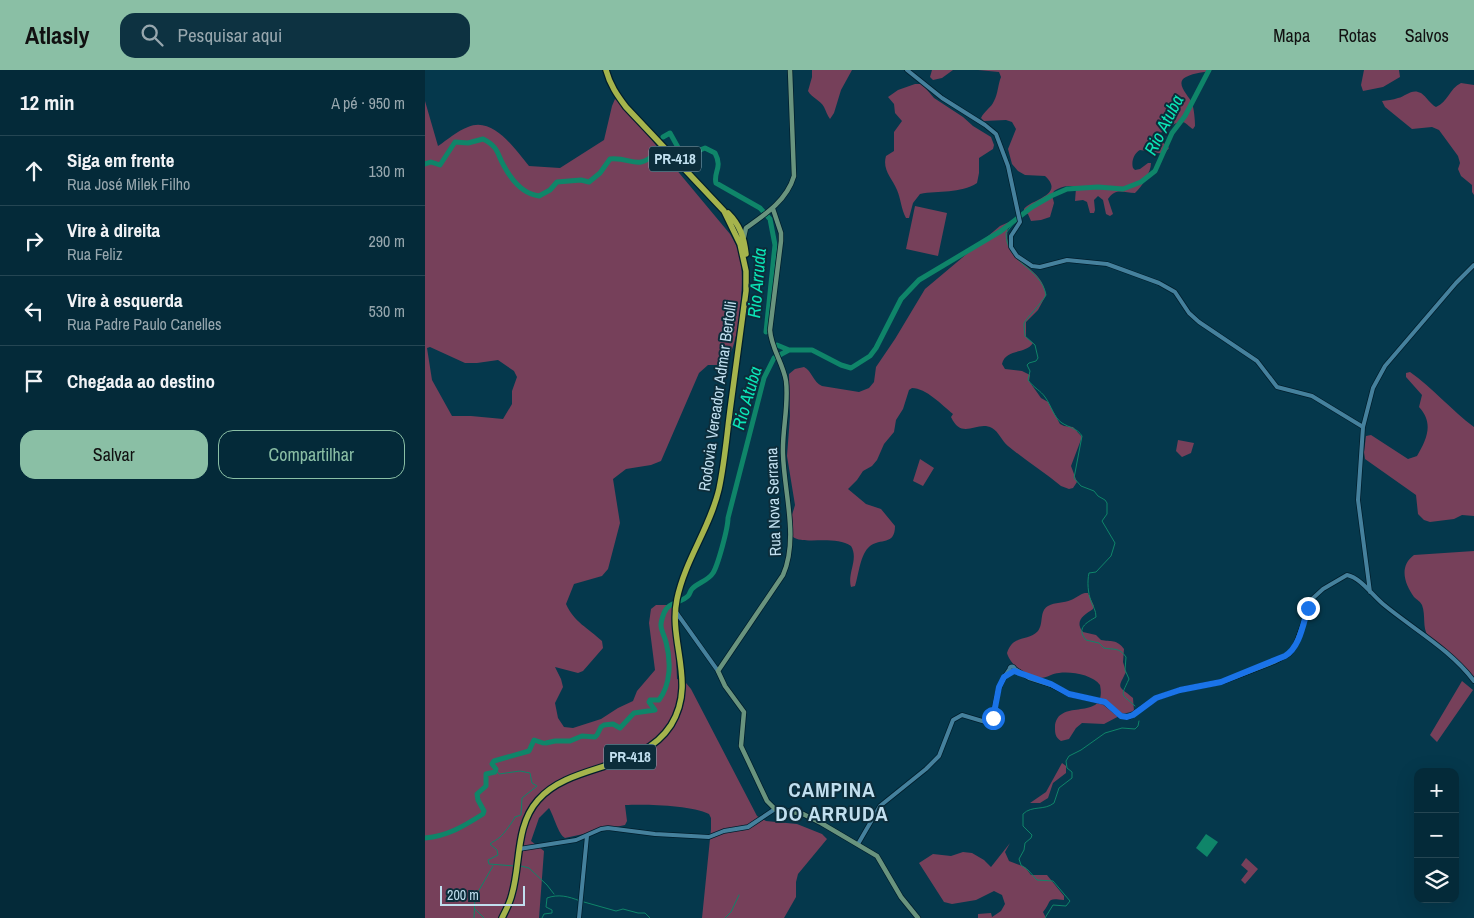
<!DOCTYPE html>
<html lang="pt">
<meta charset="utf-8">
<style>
:root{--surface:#042a39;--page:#0d3241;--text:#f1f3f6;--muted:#97a7ae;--line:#254653;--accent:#8abfa5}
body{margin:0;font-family:"Archivo Narrow",sans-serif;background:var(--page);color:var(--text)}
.controls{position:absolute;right:15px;bottom:15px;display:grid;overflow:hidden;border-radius:10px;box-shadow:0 5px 20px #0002}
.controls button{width:45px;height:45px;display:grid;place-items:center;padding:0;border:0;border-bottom:1px solid var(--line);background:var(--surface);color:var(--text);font:25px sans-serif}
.scale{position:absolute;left:15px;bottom:12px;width:85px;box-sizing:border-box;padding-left:5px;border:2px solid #c1dfef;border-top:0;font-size:14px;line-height:18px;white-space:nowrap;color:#c1dfef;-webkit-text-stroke:4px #0c2d3b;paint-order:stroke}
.stop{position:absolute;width:15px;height:15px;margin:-11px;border:4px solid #1a73e8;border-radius:50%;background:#fff}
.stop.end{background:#1a73e8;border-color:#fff;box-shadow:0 1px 5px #0008}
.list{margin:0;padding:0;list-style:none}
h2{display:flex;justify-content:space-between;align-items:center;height:65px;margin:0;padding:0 20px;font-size:21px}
h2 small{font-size:16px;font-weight:400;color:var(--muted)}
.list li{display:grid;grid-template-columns:32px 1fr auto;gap:15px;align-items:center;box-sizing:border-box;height:70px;padding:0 20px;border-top:1px solid var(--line)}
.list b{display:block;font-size:19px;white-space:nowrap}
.list p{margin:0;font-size:16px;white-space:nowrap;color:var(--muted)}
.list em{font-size:16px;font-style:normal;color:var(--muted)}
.actions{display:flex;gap:10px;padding:15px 20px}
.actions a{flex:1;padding:11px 0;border:1px solid var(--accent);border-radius:15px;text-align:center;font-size:18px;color:var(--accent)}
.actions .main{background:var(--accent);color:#111}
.icon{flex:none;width:28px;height:28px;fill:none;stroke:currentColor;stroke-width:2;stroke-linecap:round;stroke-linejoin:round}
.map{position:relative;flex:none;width:1049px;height:848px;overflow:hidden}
header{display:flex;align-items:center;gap:30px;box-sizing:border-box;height:70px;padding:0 25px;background:var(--accent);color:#111}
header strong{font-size:24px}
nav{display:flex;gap:28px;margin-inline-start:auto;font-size:18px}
.search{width:350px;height:45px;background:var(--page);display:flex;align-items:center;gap:12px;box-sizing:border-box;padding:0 18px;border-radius:15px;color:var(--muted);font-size:19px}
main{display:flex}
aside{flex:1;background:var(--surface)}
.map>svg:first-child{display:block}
</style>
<header>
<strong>Atlasly</strong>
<div class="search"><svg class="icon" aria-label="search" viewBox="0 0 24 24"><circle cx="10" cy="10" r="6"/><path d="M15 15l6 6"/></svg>Pesquisar aqui</div>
<nav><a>Mapa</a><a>Rotas</a><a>Salvos</a></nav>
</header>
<main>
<aside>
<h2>12 min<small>A pé · 950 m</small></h2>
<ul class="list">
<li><svg class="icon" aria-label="ahead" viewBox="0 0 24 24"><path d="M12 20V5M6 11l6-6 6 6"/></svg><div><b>Siga em frente</b><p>Rua José Milek Filho</p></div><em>130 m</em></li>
<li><svg class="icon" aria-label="right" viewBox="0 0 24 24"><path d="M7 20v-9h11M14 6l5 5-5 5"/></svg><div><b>Vire à direita</b><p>Rua Feliz</p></div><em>290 m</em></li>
<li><svg class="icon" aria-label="left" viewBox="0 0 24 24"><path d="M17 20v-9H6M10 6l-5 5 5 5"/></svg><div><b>Vire à esquerda</b><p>Rua Padre Paulo Canelles</p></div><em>530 m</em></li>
<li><svg class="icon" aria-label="arrive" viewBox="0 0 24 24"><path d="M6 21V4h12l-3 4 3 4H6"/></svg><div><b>Chegada ao destino</b></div></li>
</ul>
<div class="actions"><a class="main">Salvar</a><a>Compartilhar</a></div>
</aside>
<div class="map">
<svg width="1049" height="848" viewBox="0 0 1049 848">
<rect width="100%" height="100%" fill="#05384c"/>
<path fill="#76405a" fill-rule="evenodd" d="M 387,0 L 427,0 L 416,20 L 409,43 L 405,49 C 402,45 401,41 399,37 C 395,30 387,28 383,21 L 387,7 Z
M 507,0 L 528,0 L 517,8 L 508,10 L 505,7 Z
M 553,0 L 787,0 C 779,3 770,2 761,7 C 749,13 764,26 767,33 C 769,39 770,50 770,56 L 768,59 C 764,57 761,52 757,52 C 750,52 738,60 734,65 L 735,70 L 744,78 L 739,84 L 715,80 C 709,83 706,92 708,98 L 710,100 L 715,99 L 723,93 L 726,93 C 726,102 717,117 710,123 C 699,123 691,117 683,129 L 688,144 L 685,146 L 681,144 L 678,130 L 673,126 L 669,130 L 670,140 L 669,143 L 665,143 L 662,132 L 658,130 L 650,131 L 651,118 C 643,114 636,117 629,121 L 627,125 L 629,133 L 625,147 L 616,150 L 606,151 L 603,144 L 599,143 L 599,139 C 605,130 641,125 620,106 L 600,105 L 593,101 L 587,94 L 583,79 L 591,59 L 587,52 L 581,50 L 559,51 L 556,48 C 559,41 566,38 569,31 C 573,24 573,14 576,7 L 574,2 Z
M 939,0 L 974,0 L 975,7 L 958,17 L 938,21 L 936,15 Z
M 1036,13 L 1049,15 L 1049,125 L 1047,122 L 1047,115 L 1036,106 L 1033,99 L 1035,93 L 1033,86 L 1014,60 L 1007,57 L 987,59 L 960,37 L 957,31 C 962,30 968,30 973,28 C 981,26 987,18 996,23 C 1002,27 1005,34 1011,37 C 1023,32 1024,19 1036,13 Z
M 490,14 L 497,14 L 509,28 L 538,47 L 548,56 L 566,67 L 569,75 L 568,79 L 554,88 L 554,103 L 552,113 C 535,124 514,120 495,124 L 488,133 L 484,148 L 481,148 C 476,139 476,129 472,120 C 467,108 457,100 461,86 L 469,81 L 469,62 L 477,51 L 470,43 L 469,34 L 463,27 L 473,20 Z
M 190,29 L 195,32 L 305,164 C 309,171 313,178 315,185 C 320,207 315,281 298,295 L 283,295 L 274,303 L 236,391 L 226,395 L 201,399 L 188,409 L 195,453 L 183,499 L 177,506 L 149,514 L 141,534 C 149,552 163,558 177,571 L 178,578 L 158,601 L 153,603 L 130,597 L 136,609 L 138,617 L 130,633 L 133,648 L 139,657 L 148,658 L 176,649 L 193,638 L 208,631 L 212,621 L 230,600 L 224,553 L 226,539 L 231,535 L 246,535 L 249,538 L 252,609 L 261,613 L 266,619 L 332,746 L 341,751 L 372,754 L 397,764 L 402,769 L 373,804 L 371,812 L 371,827 L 359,848 L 277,848 L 286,759 L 286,748 L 284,744 C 266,735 221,734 200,735 L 202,751 L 200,755 L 140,768 C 133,764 129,746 124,738 L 114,748 L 106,771 L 119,781 L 114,848 L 0,848 L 0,31 L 13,76 C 22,70 32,61 43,57 C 68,46 90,79 104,96 L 135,98 L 179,70 L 187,36 ZM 5,277 L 40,293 L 52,293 L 73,290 L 89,301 L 92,307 L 87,321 L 87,334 L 78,349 L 46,346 L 27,346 L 7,310 L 2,278 Z
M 490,136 L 522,143 L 513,186 L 481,179 Z
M 584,152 C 573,197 616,190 621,225 L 613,240 L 601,252 L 601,267 L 608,273 C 600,285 581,278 577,294 L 580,299 L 597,301 L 605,305 L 604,311 L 616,328 L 623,332 L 635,354 L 639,356 L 648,357 L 657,367 L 646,396 L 652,412 L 648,418 L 644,419 L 636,416 C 619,402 600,390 583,376 C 577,371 574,362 567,358 C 552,350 537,371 526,347 L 528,344 C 517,335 501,318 487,318 L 484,320 L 478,339 L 471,350 L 469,362 L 459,374 L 452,390 L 447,396 L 438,401 L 432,410 L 423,419 L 441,434 L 456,439 L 470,456 C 470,476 455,468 445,476 C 435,484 434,504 430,516 L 426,517 C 422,503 434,489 426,476 C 410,465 379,475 368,467 L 367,445 L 370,435 L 362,386 L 365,346 L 364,304 L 370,299 L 379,297 C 387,301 388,312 397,316 L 434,322 L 444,318 L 449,312 L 451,297 L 470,269 L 500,219 L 575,156 Z
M 985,302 C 1008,318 1026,340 1049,357 L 1049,446 L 1037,445 L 1029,449 L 1005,452 L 999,450 L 993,444 L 991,425 L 940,389 L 939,382 L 941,366 L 946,365 L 983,389 L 992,386 C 1002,369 1009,353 994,337 L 997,325 L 981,307 L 981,303 Z
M 753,370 L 769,373 L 766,383 L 757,387 L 751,381 Z
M 495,389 L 509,398 L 498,416 L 488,411 Z
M 1049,481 L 1049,607 L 1039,596 L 1003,566 C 997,557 1001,546 997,535 C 995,531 992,530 989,527 C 979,513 974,496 989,485 Z
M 660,523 L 663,523 L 669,536 L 668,539 C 659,545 649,551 658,562 L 671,565 L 676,570 C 686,572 692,569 699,579 L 698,592 L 701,602 C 692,620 693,615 708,628 L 709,641 L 698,644 L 679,654 L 657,653 L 651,658 L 644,669 L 636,671 C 630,667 630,663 630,657 C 632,626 683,654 675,615 C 668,605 646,601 634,603 C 628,603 622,608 615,608 C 602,607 585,595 582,583 C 588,564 603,572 613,561 C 619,553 614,541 623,536 C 630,532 639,533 646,530 C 651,528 655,524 660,523 Z
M 1037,611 L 1048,620 L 1012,672 L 1005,665 Z
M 637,693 L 641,696 L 641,703 L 628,713 L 623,728 L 615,733 L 605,733 L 621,722 Z
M 585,773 L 580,782 L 584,791 L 600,797 L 606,805 L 622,805 L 639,826 L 639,830 C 620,828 628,830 618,842 L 621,848 L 553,848 L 553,844 L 566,843 L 567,847 L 576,841 L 580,834 L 577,825 L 569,821 L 551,830 L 527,834 L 519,832 L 494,793 L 508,784 L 526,786 L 538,782 L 547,783 L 559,790 L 566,797 Z
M 821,788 L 833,799 L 820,814 L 816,810 L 823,801 L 816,795 Z"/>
<path fill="#0f8569" d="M 781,764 L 793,772 L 782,787 L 771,778 Z"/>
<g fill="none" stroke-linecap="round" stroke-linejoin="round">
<path stroke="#0f8569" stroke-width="1" d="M 592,149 L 581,163 C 581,194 616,197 621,225 C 617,233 600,249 599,254 C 599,258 600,263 600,266 L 610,275 L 613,288 L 611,291 L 604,293 L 602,295 L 605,301 L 603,310 C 609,318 616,321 620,327 C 626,335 629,348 637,353 C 645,358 652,358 657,366 L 649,408 L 656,416 L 669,421 L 673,426 L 680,430 L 682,433 L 682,444 L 677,451 L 690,473 L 686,486 L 671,502 L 664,503 C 662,512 663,523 666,531 C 668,537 671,540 671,547 C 661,553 651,558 661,570 L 674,573 L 679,578 C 689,580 694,577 701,587 L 700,600 L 704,609 C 695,628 696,623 710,636
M 71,699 L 74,704 L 95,701 L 105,703 L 107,713 L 112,716 L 97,728 L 96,745 L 90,747 C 89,750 78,765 75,767 C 72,770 67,772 65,774 L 72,780 L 73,785 L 63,790 L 64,794 L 90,796
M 96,796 L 104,798 L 122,815 L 129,824
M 159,832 L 191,841 L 198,839 L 213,843 L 220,843 L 225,848
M 50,839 L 59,848
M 49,848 L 50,827 L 68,796
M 117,848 L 119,844 L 127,843 L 127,840 L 121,837 L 122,828 C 133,824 143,826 155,831
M 300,848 L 306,842 L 314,825
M 620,848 L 628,835 L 641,836 L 645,831 L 628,811 L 612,810 L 603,800 L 596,795 L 594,789 L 599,780 L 600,773 L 606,768 L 607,765 L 598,756 L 598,744 C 607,735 619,741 629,733 L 634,718 L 647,708 L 647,702 L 642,698 L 641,691 L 644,686 L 656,680 L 680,663 L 697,658 L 710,659 L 713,656 L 714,651"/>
<path stroke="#0f8569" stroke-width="5" d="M 238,67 L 245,63 L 255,81 L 259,85 L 263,85 L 280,78 L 290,83 C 298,98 288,102 291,113 L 335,138 L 345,149 L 350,175 L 341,262
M 0,94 L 6,92 L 15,95 L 30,72 L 43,73 L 58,69 C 74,77 72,84 79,96 C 86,109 98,124 114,126 L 125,120 L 132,112 L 156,110 L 164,112 L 175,103 L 185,89 C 207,87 212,101 231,83 L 231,79
M 352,275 L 364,280
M 121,673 L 130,671 L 145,671 L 157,666 L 170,667 L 172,665 L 176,657 L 179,655 L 188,654 L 195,658 L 209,643 L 230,640 L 224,632 L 225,630 L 234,630 C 246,614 246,591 241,572 C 237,558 233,559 239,543 C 243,532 256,533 263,526 C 265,524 265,521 267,519 C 272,513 283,511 288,503 C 293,495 303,458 303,448 L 339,308 L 349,288 L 364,280 L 387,280 L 416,295 L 426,298 L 445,286 L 451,278 L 476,229 L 494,210 L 576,161 L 607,137 L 626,126 L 642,119 L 673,117 L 698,119 L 716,112 L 730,101 L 747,63 L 760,46 L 784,0
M 0,768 C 23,766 39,756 58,744 L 59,741 L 53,730 L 52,724 L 61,716 L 61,704 L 70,702 L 71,699 L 67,694 L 69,691 L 104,681 L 109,670 L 118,673"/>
<defs>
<path id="tertiary" d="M 482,0 L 517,28 L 560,55 L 571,64 L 583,96 L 595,152 L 586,166 L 586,177 L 592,186 L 607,196 L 615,197 L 642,190 L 682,194 L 734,213 L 750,222 L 764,243 L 774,252 L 832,291 L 852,317 L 887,326 L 938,357
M 945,522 L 933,430 L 938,357 L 948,318 L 960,296 L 1031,213 L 1049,195
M 251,542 L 293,601
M584.5 599a2.5 2.5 0 1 1 5 0a2.5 2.5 0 1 1-5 0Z
M 590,599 L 604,608 L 626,615 L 644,624 L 679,632 L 696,646 L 704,647 L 731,628 L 755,620 L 800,611 L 849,592 L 864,584 L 870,576 L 887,529 L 898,519 L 922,505 C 936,508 947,525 958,534 C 988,559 1025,579 1049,611
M 433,774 L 455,736 L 501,699 L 514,686 L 528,650 L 537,645 L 564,653 L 567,652 C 571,631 571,618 584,600
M 94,779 L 151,770 L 176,759 L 183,758 L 230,764 L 284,767 L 299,761 L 323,757 L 350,739
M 154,848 L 162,766"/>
<path id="secondary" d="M 348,139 L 356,163 L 356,171 L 345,260 C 346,278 358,293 361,311 C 364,335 357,360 358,384 C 359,422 374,469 358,505 L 293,601 L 300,616 L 319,642 L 316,676 L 342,731 L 350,739 L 378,744 L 396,753 L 452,786 L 476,827 L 493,848
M 319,167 L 321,158 C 341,144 362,130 369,106 L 365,0"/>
<path id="trunk" d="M 303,143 C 315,155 319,167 321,184
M 77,848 C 81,840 85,833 87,824 C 96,793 90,756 113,730 C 146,692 216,702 246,655 C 272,613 243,572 252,529 C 260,490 285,458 294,419 C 300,391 302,362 306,333 C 311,296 316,258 321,221 L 321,201 L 315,174 L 299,141 L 201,37 C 192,25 185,15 181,0"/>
</defs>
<use href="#tertiary" stroke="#001e2c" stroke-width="5.5"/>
<use href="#secondary" stroke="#001e2c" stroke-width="6"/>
<use href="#trunk" stroke="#001e2c" stroke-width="8"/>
<use href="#tertiary" stroke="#45819d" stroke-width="4"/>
<use href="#secondary" stroke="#69947e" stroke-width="4.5"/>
<use href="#trunk" stroke="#a5b44c" stroke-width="5.5"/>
</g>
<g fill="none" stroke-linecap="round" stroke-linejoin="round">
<path stroke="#1a73e8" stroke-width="6" d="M 568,648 L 574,617 L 579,607 L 589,601 L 626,614 L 644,624 L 680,632 L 696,646 L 702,647 L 708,645 L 731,628 L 755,620 L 796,612 L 860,586 C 875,577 878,554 883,538"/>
</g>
<g text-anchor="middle" stroke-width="4" stroke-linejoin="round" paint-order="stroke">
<g fill="#0c2d3b" stroke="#8baab9" stroke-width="1">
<rect x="224" y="76.5" width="52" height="25" rx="4"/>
<rect x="179" y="674.5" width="52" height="25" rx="4"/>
</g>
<g font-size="15" font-weight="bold" fill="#c1dfef">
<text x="250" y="94">PR-418</text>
<text x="205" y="692">PR-418</text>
</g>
<g font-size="16" fill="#c1dfef" stroke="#0c2d3b">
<text transform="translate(292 326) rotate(-82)" y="6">Rodovia Vereador Admar Bertolli</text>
<text transform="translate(348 432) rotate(-92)" y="6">Rua Nova Serrana</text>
</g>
<g font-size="18" font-style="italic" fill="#0be6b7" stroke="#0c2d3b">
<text transform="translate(739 55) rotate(-63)" y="6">Rio Atuba</text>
<text transform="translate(332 213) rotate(-85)" y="6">Rio Arruda</text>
<text transform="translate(322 328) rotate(-74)" y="6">Rio Atuba</text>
</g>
<g font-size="21" font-weight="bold" letter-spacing="1" fill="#c1dfef" stroke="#0c2d3b">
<text x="407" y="727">CAMPINA<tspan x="407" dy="24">DO ARRUDA</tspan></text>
</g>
</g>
</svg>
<div class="controls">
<button>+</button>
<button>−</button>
<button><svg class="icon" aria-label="layers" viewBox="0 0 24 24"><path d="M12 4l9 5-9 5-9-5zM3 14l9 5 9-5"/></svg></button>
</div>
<div class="scale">200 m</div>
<div class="stop" style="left:568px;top:648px"></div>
<div class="stop end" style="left:883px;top:538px"></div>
</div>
</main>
